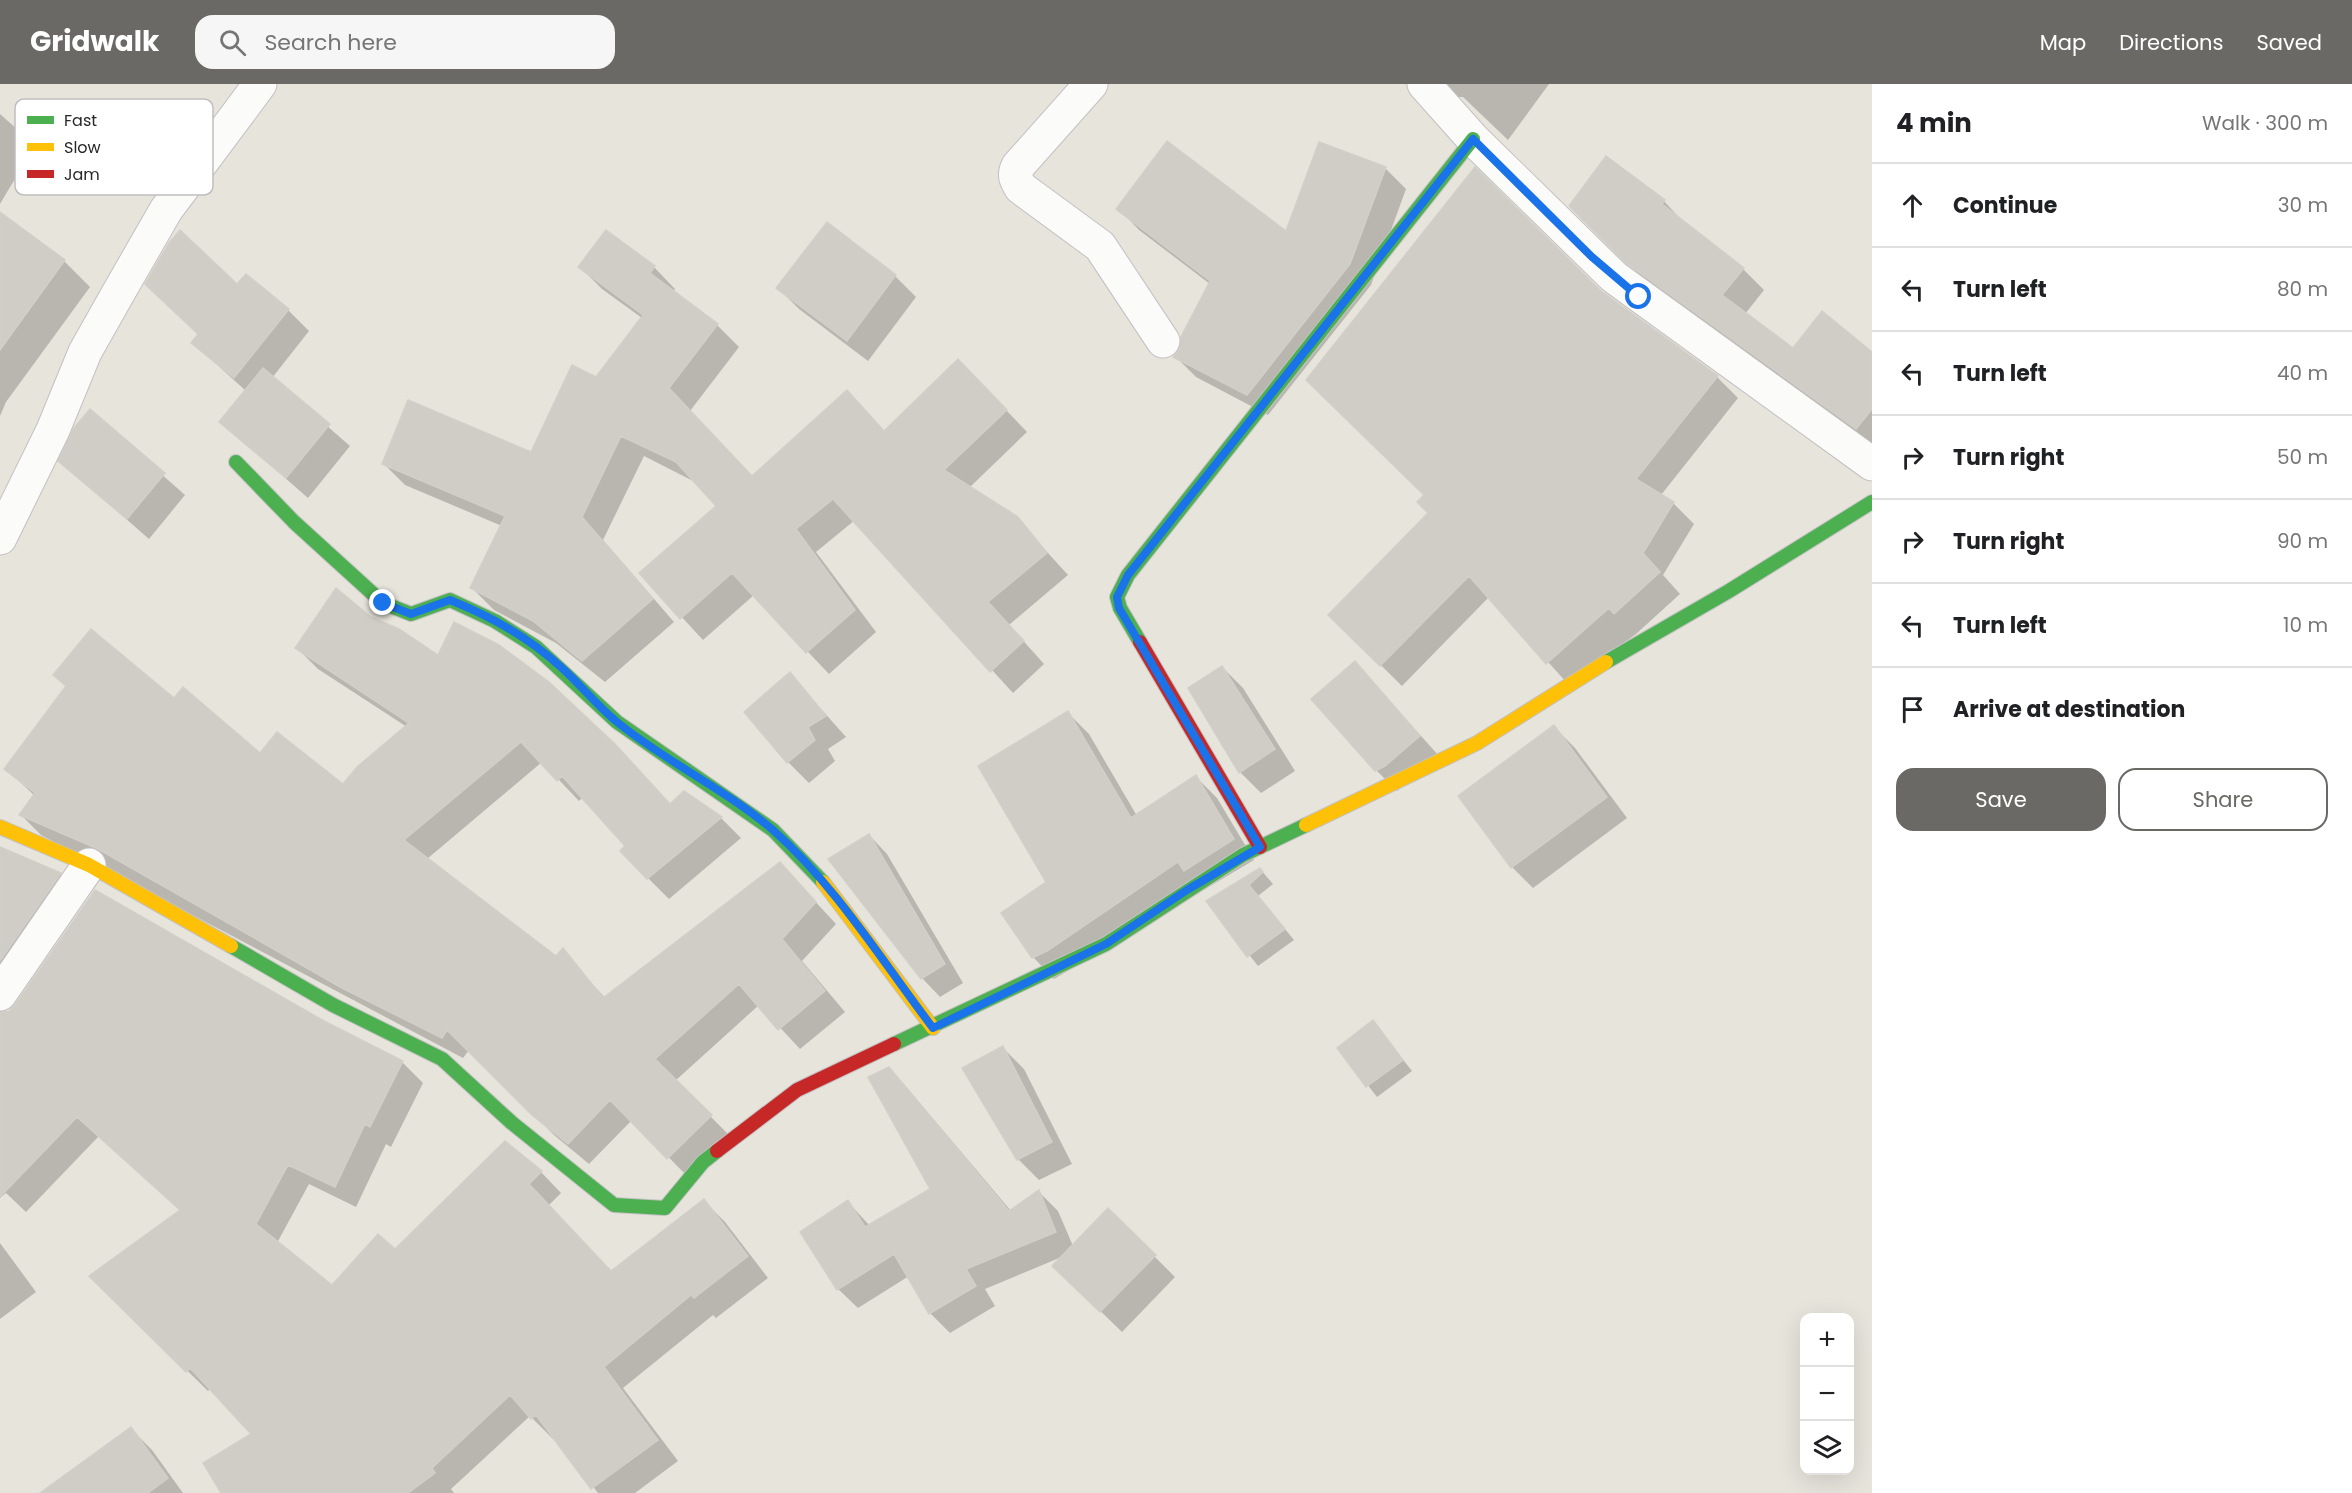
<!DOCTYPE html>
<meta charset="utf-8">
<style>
:root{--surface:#fff;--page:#f6f6f6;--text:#202124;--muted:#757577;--line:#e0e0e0;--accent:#6a6966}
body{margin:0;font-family:Poppins,sans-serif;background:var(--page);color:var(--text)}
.controls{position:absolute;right:18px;bottom:18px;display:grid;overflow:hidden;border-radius:12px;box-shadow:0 6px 24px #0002}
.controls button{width:54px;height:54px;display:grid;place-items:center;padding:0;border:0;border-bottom:2px solid var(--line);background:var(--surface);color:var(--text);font:30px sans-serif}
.stop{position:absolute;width:18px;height:18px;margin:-14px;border:4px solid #1a73e8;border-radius:50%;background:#fff}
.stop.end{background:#1a73e8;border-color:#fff;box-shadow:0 2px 6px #0008}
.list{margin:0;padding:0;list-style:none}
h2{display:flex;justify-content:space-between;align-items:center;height:78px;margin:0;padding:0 24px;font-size:26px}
h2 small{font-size:20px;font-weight:400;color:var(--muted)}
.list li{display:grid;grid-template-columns:39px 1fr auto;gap:18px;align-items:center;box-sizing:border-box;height:84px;padding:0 24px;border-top:2px solid var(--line)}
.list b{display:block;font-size:22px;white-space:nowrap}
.list em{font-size:20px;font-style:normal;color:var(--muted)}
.actions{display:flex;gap:12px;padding:18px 24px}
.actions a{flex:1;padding:14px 0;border:2px solid var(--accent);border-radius:18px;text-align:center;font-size:21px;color:var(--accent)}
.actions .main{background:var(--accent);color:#fff}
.icon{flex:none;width:33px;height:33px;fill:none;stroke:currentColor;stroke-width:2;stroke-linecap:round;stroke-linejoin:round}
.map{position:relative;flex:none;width:1872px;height:1409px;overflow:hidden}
header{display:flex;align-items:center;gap:36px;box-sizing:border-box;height:84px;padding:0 30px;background:var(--accent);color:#fff}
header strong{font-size:28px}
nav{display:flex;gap:33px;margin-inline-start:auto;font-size:21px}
.search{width:420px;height:54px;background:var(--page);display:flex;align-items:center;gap:15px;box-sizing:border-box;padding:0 21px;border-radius:18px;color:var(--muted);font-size:22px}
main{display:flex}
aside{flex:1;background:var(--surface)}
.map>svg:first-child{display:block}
</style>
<header>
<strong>Gridwalk</strong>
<div class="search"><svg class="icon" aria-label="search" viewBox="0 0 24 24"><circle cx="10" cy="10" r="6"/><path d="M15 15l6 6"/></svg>Search here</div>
<nav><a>Map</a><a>Directions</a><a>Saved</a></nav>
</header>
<main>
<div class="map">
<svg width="1872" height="1409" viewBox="0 0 1872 1409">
<rect width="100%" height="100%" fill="#e6e4db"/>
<path fill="#0003" d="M 1432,0 L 1549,0 L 1508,56 L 1463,13 L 1450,13 Z
M 0,30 L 35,61 L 0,120 Z
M 1385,84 L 1406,105 L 1371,201 L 1268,331 L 1196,293 L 1175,272 L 1181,266 L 1210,200 L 1139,146 L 1118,124 L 1287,150 Z
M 1664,117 L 1684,139 L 1743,185 L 1764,206 L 1745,230 L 1793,266 L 1872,270 L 1872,361 L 1649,200 L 1571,122 Z
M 0,130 L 64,177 L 90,203 L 6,318 L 0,332 Z
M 580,183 L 654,183 L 675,205 L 673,208 L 717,241 L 739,263 L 690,327 L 753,393 L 885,348 L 980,299 L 1027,348 L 969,404 L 1017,435 L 1068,491 L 1009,541 L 1044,580 L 1013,609 L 855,436 L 816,468 L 876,548 L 829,590 L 754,511 L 703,556 L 641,489 L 718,422 L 697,399 L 644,372 L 603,456 L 674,538 L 605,598 L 556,559 L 494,526 L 472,504 L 502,442 L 405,401 L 383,379 L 532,370 L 596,295 L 642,234 L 602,205 Z
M 895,192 L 916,213 L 868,277 L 799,225 L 778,204 Z
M 238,202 L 288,226 L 309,247 L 272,294 L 350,362 L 308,414 L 221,338 L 246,307 L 193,259 Z
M 1600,208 L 1717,293 L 1738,314 L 1661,411 L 1673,419 L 1694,440 L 1663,491 L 1680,510 L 1636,550 L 1568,600 L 1489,513 L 1402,602 L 1330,531 L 1430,429 Z
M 90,327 L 185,411 L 149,455 L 60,377 Z
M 370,534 L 438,573 L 485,555 L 524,579 L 614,661 L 674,726 L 684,709 L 721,734 L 741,754 L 669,815 L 648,794 L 627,762 L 583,713 L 579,717 L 542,678 L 427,775 L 556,874 L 563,867 L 605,914 L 800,801 L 836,840 L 802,877 L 845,928 L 800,965 L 759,921 L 675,997 L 731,1053 L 689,1094 L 632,1036 L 589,1080 L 554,1051 L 469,966 L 463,974 L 41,751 L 21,731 L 35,712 L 6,685 L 67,603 L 55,591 L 174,616 L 260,671 L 343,703 L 407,643 L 318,585 L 297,564 Z
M 1355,579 L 1440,673 L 1397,707 L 1376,686 Z
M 1222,583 L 1243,604 L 1295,687 L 1261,709 L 1240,688 Z
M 790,590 L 846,653 L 828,665 L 835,677 L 809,699 L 788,678 Z
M 1068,629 L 1089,650 L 1137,732 L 1196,693 L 1217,714 L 1254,776 L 1054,895 L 1033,873 L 1048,799 Z
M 1554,643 L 1575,664 L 1627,734 L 1533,804 L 1512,783 Z
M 869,751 L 887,770 L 963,899 L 940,913 L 922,894 Z
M 0,765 L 60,790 L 80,811 L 5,920 L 2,930 L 323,939 L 402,978 L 423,999 L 391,1063 L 386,1060 L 356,1123 L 309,1100 L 277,1159 L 332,1203 L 541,1088 L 561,1109 L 549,1121 L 612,1188 L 704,1117 L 725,1138 L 768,1194 L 716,1234 L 713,1231 L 623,1304 L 678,1377 L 635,1409 L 598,1409 L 555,1354 L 553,1355 L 530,1332 L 451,1405 L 454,1409 L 223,1409 L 253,1350 L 211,1304 L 208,1307 L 91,1192 L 181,1127 L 99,1052 L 26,1128 L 6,1109 L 0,1114 Z
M 1260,785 L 1273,800 L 1258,812 L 1294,856 L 1258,882 L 1208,818 Z
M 1373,938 L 1412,987 L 1377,1013 L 1339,964 Z
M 1003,964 L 1024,985 L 1072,1080 L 1039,1096 L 1018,1075 Z
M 889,985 L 908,1005 L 1011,1127 L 1039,1108 L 1058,1127 L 1073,1162 L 1108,1126 L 1175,1193 L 1122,1248 L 1054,1182 L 1064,1172 L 985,1205 L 995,1222 L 950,1249 L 930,1229 L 909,1192 L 858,1224 L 838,1205 L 848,1118 L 870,1142 L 932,1106 Z
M 0,1159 L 36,1208 L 0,1235 Z
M 131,1345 L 152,1366 L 183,1409 L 85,1409 Z"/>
<path fill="#cfcdc6" stroke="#d1cfc7" stroke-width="1.5" d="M 1167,57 L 1286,147 L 1319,58 L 1386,83 L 1350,180 L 1247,311 L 1173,273 L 1179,266 L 1181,253 L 1210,197 L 1116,125 Z
M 1606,72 L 1665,116 L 1662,120 L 1744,184 L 1722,211 L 1793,264 L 1822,227 L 1872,268 L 1872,325 L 1856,345 L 1626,179 L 1569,122 Z
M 1475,83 L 1601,207 L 1718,292 L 1636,395 L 1674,418 L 1643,469 L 1660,488 L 1614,530 L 1609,524 L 1546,580 L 1469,492 L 1380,582 L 1328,531 L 1428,429 L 1417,418 L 1424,411 L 1306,296 Z
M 0,128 L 65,176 L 0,266 Z
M 827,138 L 896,191 L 847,257 L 776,204 Z
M 180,146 L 237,200 L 246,190 L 289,225 L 234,294 L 191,259 L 198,250 L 145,200 L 169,159 Z
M 606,146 L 655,182 L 650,189 L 718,240 L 669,304 L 752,392 L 847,306 L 884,347 L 958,275 L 1007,326 L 944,386 L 1018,433 L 1047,469 L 988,518 L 1024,557 L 990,588 L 833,415 L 796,445 L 855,526 L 806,569 L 732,489 L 680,535 L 639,489 L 716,422 L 676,378 L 621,352 L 582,433 L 653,515 L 582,577 L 533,537 L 470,504 L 505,432 L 382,380 L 408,316 L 531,368 L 572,281 L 596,293 L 643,231 L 578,183 Z
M 263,284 L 330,340 L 286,394 L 219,338 Z
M 90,325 L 165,389 L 127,435 L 58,377 L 74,344 Z
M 336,504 L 371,533 L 399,545 L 438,571 L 454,538 L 499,561 L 549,598 L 615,660 L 670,720 L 684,707 L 722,733 L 647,795 L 620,767 L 625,762 L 562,692 L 557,697 L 521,658 L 404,756 L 556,872 L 563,864 L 603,914 L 780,778 L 816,818 L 782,855 L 825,907 L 778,946 L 739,900 L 655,975 L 712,1031 L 667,1075 L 610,1016 L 568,1060 L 532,1031 L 447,946 L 442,954 L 342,904 L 98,765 L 19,731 L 35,709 L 4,685 L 66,602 L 53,591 L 91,545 L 174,614 L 183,603 L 260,669 L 277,648 L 343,700 L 357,683 L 409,639 L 295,564 Z
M 1355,577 L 1420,652 L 1385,682 L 1375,687 L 1311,615 Z
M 1222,582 L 1275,665 L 1239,689 L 1188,604 Z
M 790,588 L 826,632 L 808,643 L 815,656 L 787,679 L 744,628 Z
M 1068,627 L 1131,734 L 1196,691 L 1234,755 L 1184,787 L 1178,778 L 1047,867 L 1032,874 L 1001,829 L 1046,798 L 978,682 Z
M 1554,641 L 1607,713 L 1511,784 L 1458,712 Z
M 869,750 L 945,880 L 921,895 L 828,775 Z
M 0,763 L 61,789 L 0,877 Z
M 1260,784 L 1263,788 L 1249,801 L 1285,845 L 1247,873 L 1206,817 Z
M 95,806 L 324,937 L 403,977 L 370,1043 L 365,1040 L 335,1103 L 288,1081 L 256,1140 L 332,1201 L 378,1150 L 395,1165 L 505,1057 L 542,1087 L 529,1100 L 611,1187 L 704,1115 L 748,1172 L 694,1214 L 691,1211 L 604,1283 L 658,1356 L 591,1405 L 536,1331 L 531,1335 L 510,1311 L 432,1384 L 435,1389 L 408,1409 L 221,1409 L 203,1379 L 251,1350 L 190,1284 L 186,1288 L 89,1192 L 180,1126 L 77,1033 L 0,1113 L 0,928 L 9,927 L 15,921 Z
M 1373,936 L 1403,976 L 1366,1003 L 1337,964 Z
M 1003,962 L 1052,1058 L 1017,1076 L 962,984 Z
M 889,983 L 1009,1127 L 1039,1106 L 1056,1148 L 966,1185 L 976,1202 L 929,1230 L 894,1170 L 837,1206 L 800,1148 L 848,1116 L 865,1143 L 930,1105 L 868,993 Z
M 1108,1124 L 1156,1171 L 1100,1228 L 1052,1182 Z
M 131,1343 L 168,1394 L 148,1409 L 40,1409 Z"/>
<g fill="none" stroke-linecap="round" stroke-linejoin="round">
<defs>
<path id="street" d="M 1091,0 L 1018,82 C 1013,91 1016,96 1021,104 L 1100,162 L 1163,257
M 1424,0 L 1473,55 L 1614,193 L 1872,380
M 0,454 L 53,346 L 85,268 L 116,213 L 166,126 L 260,0
M 0,910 L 89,781"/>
<path id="fast" d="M 236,378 L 294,438 L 383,519 L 411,530 L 450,516 L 495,537 L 536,563 L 617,638 L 773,746 L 823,798
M 1140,558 L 1120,524 L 1117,513 L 1128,491 L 1473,55
M 1606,578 L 1729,507 L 1872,418
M 231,862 L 333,921 L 442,975 L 512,1039 L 614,1121 L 665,1124 L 703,1078 L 717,1067
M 894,960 L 1106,860 L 1243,771 L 1306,741"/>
<path id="slow" d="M 1306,741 L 1477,659 L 1606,578
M 0,743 L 89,781 L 231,862
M 823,798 L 933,944"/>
<path id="jam" d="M 1140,558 L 1260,763
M 717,1067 L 797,1006 L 894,960"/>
</defs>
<use href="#street" stroke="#c3c1c2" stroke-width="35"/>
<use href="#fast" stroke="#c3c1c2" stroke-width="16"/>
<use href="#slow" stroke="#c3c1c2" stroke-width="16"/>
<use href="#jam" stroke="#c3c1c2" stroke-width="16"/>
<use href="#street" stroke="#fbfbfa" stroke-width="33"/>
<use href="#fast" stroke="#4caf50" stroke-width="14"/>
<use href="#slow" stroke="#ffc107" stroke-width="14"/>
<use href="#jam" stroke="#c62828" stroke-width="14"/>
</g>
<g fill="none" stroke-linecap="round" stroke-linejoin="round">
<path stroke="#1a73e8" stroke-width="8" d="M 383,519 L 411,530 L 450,516 C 492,533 528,553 562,584 C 581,601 597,622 617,638 C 666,678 725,705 773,746 C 836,802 882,877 933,944 L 1106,860 L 1187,806 L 1260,763 L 1119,524 L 1117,513 L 1128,491 L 1473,55 L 1592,173 L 1639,213"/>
</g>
<rect x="15" y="15" width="198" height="96" rx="9" fill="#fff" stroke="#bebebe" stroke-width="1.5"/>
<rect x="27" y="32" width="27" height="8" fill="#4caf50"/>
<rect x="27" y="59" width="27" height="8" fill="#ffc107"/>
<rect x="27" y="86" width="27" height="8" fill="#c62828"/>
<g font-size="16" fill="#272727">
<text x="64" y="42">Fast</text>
<text x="64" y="69">Slow</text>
<text x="64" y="96">Jam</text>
</g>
</svg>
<div class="controls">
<button>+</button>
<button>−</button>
<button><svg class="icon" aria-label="layers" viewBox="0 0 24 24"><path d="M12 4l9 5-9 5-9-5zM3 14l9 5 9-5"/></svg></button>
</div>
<div class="stop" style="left:1639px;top:213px"></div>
<div class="stop end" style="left:383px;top:519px"></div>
</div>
<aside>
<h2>4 min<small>Walk · 300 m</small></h2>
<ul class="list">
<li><svg class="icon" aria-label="ahead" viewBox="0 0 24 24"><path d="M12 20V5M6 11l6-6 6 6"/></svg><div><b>Continue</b></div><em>30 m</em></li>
<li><svg class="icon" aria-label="left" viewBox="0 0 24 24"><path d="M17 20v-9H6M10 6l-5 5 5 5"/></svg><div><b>Turn left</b></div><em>80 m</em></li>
<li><svg class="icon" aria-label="left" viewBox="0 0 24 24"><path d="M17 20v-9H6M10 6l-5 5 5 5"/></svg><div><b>Turn left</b></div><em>40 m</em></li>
<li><svg class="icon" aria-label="right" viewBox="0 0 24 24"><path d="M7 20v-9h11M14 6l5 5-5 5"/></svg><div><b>Turn right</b></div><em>50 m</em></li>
<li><svg class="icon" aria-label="right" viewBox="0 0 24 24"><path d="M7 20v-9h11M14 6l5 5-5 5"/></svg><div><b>Turn right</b></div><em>90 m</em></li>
<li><svg class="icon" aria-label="left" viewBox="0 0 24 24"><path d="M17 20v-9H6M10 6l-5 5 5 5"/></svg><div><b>Turn left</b></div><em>10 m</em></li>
<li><svg class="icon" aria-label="arrive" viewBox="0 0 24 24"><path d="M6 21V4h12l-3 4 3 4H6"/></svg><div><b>Arrive at destination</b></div></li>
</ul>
<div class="actions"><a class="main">Save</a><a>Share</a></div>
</aside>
</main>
